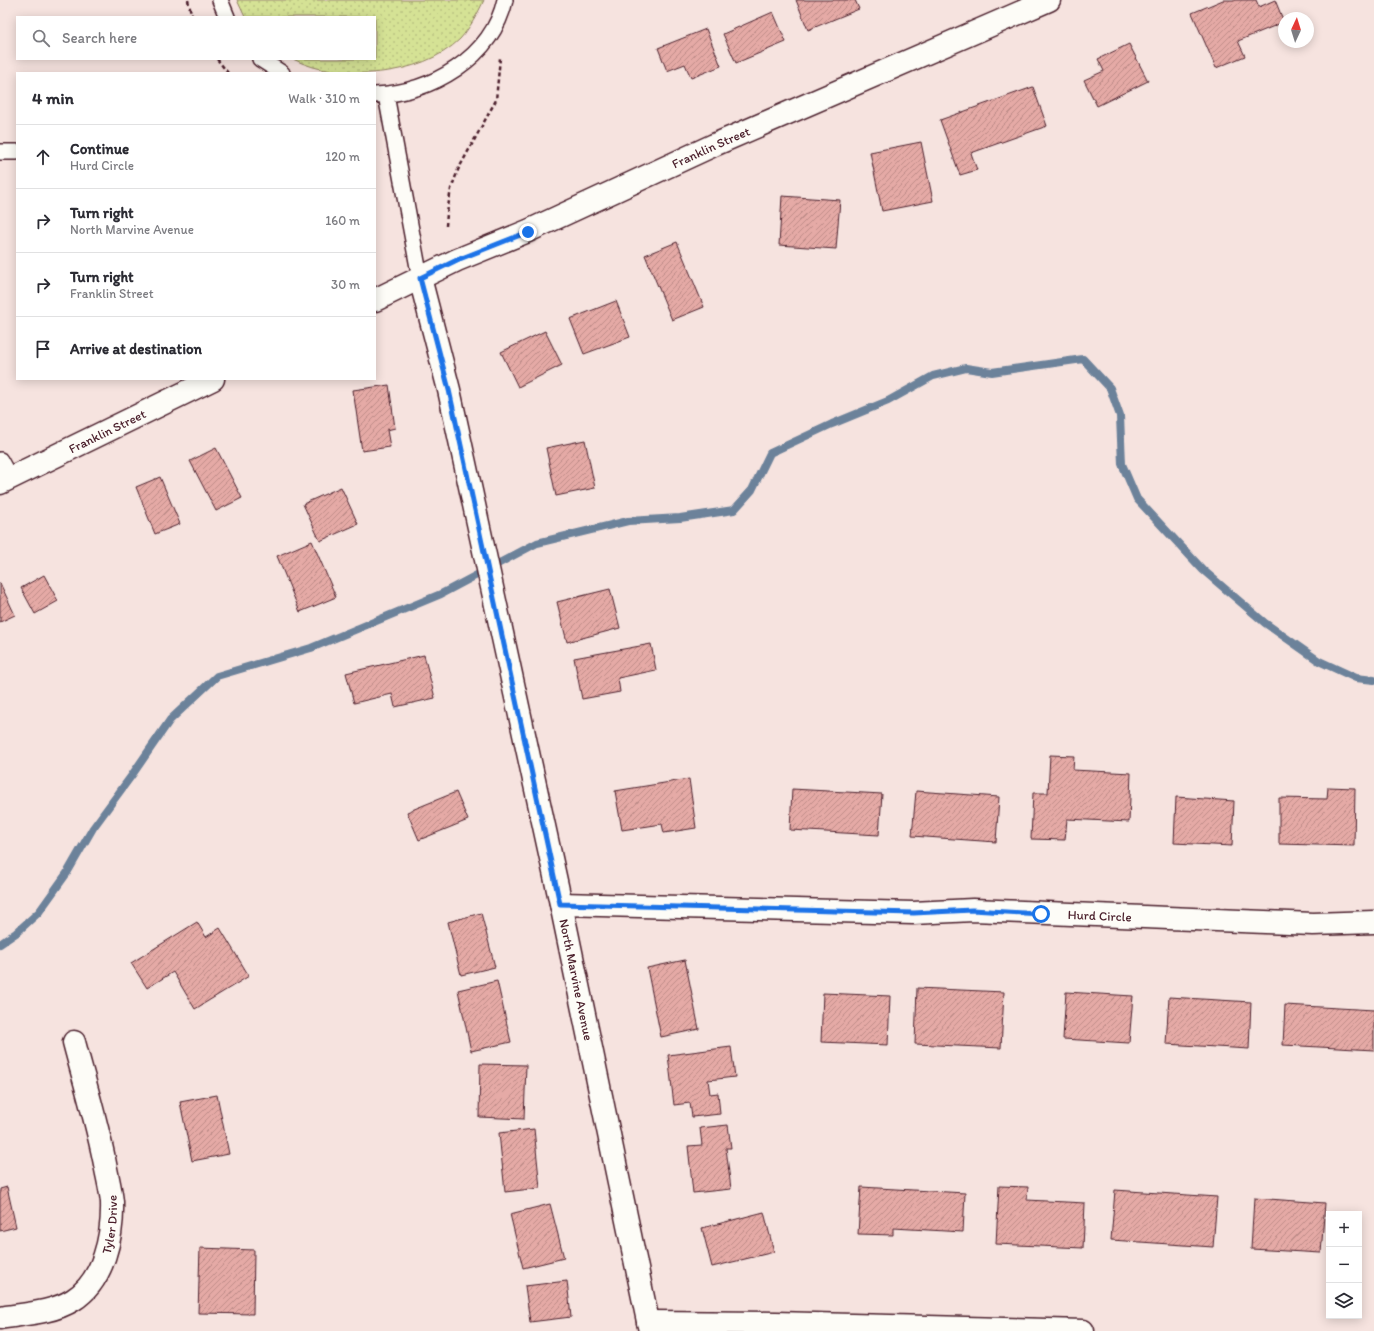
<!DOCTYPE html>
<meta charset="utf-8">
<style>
:root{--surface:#fff;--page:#f2f2f3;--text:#2b2b33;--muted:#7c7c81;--line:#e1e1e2}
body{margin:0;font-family:Itim,sans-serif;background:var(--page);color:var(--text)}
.controls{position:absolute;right:12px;bottom:12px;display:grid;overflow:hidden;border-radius:0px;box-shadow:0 2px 10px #0003}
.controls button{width:36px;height:36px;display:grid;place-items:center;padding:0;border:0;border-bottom:1px solid var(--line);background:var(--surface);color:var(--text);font:20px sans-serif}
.compass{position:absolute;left:1278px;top:12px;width:36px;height:36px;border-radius:50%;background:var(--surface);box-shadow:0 2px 10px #0003;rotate:4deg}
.stop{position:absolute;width:12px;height:12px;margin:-9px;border:3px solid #1a73e8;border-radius:50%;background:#fff}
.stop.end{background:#1a73e8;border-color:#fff;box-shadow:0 1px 4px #0008}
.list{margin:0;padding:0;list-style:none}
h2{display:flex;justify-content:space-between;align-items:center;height:52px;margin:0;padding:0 16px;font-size:17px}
h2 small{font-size:13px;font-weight:400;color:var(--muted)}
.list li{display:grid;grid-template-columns:26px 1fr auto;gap:12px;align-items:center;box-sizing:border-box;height:64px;padding:0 16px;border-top:1px solid var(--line)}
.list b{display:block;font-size:15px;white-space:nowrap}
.list p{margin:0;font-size:13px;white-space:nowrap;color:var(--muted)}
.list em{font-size:13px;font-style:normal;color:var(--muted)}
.icon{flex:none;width:22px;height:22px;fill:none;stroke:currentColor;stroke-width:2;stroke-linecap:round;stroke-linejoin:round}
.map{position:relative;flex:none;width:1374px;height:1331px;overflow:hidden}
.search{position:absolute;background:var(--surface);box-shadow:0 2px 10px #0003;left:16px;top:16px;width:360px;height:44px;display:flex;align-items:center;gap:10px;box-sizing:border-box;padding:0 14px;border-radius:0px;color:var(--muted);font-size:15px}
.panel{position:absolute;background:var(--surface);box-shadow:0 2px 10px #0003;left:16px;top:72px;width:360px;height:308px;border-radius:0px}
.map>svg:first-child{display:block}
</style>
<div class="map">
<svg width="1374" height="1331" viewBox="0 0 1374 1331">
<defs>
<pattern id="grass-dots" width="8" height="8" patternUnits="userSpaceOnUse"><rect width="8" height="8" fill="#d5e295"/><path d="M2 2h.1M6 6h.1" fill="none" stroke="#b8c181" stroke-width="1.8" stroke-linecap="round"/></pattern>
<pattern id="building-hatch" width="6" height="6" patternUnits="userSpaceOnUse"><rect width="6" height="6" fill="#e5aaa6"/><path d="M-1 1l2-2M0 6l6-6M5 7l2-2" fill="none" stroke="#bc8a87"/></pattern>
</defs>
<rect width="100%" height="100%" fill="#f6e3df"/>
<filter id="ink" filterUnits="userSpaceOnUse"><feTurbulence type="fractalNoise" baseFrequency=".025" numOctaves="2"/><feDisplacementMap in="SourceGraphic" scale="8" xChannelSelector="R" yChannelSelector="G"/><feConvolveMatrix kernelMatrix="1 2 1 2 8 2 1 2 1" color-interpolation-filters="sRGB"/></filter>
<g filter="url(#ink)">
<path fill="url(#grass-dots)" stroke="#908060" d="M 237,0 L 484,0 C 478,13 470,28 460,39 C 422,77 339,83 293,59 L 375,59 L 375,17 L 245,17 Z"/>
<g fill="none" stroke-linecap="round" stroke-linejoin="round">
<path stroke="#6c829a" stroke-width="8" d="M 0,944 L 16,933 L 39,912 L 67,873 L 93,828 L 132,775 L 170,720 L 217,676 L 311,648 L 441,594 L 537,543 L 628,521 L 680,518 L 734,510 L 752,490 L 770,453 L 832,424 L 888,401 L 933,376 L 966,368 L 992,372 L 1083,359 L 1110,388 L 1120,416 L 1122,464 L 1137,499 L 1203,570 L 1265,623 L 1319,661 L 1356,678 L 1374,680"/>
</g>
<path fill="url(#building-hatch)" stroke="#4a1f2b" d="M 796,0 L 855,0 L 859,9 L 808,30 Z
M 1223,0 L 1256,0 L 1259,7 L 1275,0 L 1284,22 L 1238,41 L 1245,56 L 1216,68 L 1192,13 Z
M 773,12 L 786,42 L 736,63 L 723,34 Z
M 706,29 L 721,66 L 691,78 L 685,64 L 667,71 L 658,48 Z
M 1129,44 L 1148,81 L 1097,106 L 1084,80 L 1104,71 L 1098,59 Z
M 1033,87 L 1047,126 L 971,153 L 977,170 L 960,175 L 940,120 Z
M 921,142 L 933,201 L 882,211 L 870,152 Z
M 782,196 L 840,200 L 836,249 L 779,245 Z
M 677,242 L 704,307 L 672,320 L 645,255 Z
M 616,301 L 630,337 L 584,354 L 570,319 Z
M 545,331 L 562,365 L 518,387 L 501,352 Z
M 389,385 L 395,428 L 387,430 L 390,447 L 362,451 L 353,390 Z
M 585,440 L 595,488 L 556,496 L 546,448 Z
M 216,448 L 242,498 L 216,511 L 190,461 Z
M 160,477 L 180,524 L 155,534 L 136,487 Z
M 341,487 L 358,524 L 320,541 L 303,504 Z
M 312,541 L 336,597 L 300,612 L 277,556 Z
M 44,575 L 58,601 L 35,614 L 21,588 Z
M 0,583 L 15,615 L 0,622 Z
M 610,589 L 620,628 L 567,642 L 557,602 Z
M 651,644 L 656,670 L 618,678 L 620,692 L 582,699 L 574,658 Z
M 424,655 L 435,698 L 395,707 L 392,694 L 354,703 L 346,673 Z
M 1050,755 L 1074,756 L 1073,770 L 1131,773 L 1129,822 L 1067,819 L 1065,840 L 1031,839 L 1033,793 L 1048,793 Z
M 689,779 L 696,828 L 664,833 L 662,824 L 622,830 L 615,791 Z
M 1328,787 L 1355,788 L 1354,846 L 1279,844 L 1279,798 L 1327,799 Z
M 792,789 L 882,794 L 879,835 L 790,830 Z
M 916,791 L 999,797 L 996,842 L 912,836 Z
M 456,792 L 468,820 L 419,840 L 407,812 Z
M 1176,797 L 1234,801 L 1232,846 L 1174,843 Z
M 481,913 L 495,967 L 461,975 L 448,922 Z
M 197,922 L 206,937 L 220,928 L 249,976 L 195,1009 L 173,972 L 147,988 L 131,963 Z
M 685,960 L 699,1029 L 661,1037 L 647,968 Z
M 497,981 L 511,1042 L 471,1051 L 458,990 Z
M 917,988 L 1004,992 L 1001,1048 L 915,1044 Z
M 1066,992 L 1133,996 L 1129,1043 L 1063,1039 Z
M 823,993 L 890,996 L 888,1045 L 821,1042 Z
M 1169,997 L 1251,1002 L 1249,1049 L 1166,1044 Z
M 1285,1005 L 1374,1010 L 1374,1050 L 1283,1045 Z
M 731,1047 L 735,1077 L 708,1080 L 710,1094 L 718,1093 L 720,1114 L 692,1117 L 690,1103 L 674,1105 L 668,1055 Z
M 480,1064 L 526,1065 L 524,1119 L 479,1117 Z
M 217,1095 L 229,1154 L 192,1161 L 180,1102 Z
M 728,1125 L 731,1148 L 726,1148 L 731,1189 L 693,1193 L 688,1146 L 702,1145 L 700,1128 Z
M 534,1129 L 540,1188 L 505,1192 L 499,1133 Z
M 999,1186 L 1028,1187 L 1027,1200 L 1085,1203 L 1083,1248 L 996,1244 Z
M 7,1187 L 16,1227 L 0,1231 L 0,1189 Z
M 861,1187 L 965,1193 L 963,1232 L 893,1228 L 893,1235 L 858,1234 Z
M 1115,1190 L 1217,1197 L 1213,1247 L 1111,1240 Z
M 1254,1198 L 1325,1203 L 1321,1253 L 1251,1249 Z
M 550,1204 L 564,1258 L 523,1268 L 510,1214 Z
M 764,1212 L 774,1252 L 712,1267 L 702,1228 Z
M 200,1248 L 254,1250 L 253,1314 L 198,1313 Z
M 567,1281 L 571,1317 L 530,1322 L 525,1286 Z"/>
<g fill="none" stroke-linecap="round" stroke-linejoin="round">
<defs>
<path id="lane" d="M 220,0 L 227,17
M 260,59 L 282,73
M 375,95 C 431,93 492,58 505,0
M 386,95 L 420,278
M 0,152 L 17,152
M 0,460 L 10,478"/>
<g id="street">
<path id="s1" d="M 420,278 L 449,390 L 561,904 L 650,1331"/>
<path id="s2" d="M 561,904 L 913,913 L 973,910 L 1313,924 L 1374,922"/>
<path id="s3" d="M 0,1318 C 24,1314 52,1313 73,1300 C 104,1281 113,1235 112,1202 C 111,1191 108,1179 106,1169 C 98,1126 85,1084 74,1042"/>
<path d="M 648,1322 L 776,1323 L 1083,1331"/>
</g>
<g id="secondary">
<path id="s4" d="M 375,300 L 457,260 L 528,231 L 714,145 L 1049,0"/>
<path id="s5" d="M 0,483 L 213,379"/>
</g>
</defs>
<use href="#lane" stroke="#4a1f2b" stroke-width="18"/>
<use href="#street" stroke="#4a1f2b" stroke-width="25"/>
<use href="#secondary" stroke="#4a1f2b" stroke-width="25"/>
<path stroke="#4a1f2b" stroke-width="2.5" stroke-dasharray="4 3" stroke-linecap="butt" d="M 188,0 L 192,17
M 217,59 L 228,73
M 446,226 L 447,213 L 451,189 L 458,170 L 496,100 L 500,58"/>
<use href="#lane" stroke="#fdfcf7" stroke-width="15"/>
<use href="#street" stroke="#fdfcf7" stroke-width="22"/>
<use href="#secondary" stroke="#fdfcf7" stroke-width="22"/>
</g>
</g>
<g fill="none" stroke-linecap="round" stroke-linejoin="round" filter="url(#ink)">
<path stroke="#1a73e8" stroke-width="5" d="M 528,232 L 457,260 L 420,278 L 449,390 L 560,904 L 914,913 L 972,910 L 1041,914"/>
</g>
<g text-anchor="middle" stroke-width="4" stroke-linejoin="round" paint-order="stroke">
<g font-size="13" fill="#4a1f2b" stroke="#fdfcf7">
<text dy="5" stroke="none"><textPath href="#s4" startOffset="369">Franklin Street</textPath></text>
<text dy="5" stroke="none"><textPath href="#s5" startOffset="119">Franklin Street</textPath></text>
<text dy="5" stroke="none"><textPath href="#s2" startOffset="539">Hurd Circle</textPath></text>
<text dy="5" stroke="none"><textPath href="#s1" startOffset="719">North Marvine Avenue</textPath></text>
<text dy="5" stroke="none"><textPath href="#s3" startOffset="163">Tyler Drive</textPath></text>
</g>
</g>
</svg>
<div class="controls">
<button>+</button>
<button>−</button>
<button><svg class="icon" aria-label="layers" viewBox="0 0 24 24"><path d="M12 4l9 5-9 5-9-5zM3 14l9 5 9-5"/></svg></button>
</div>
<svg class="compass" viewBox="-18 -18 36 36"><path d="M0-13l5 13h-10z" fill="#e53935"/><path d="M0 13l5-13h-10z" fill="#7c7c81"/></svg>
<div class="stop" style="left:1041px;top:914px"></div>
<div class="stop end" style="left:528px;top:232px"></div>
<div class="search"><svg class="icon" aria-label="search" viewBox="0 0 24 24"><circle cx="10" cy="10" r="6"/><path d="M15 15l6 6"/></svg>Search here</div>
<section class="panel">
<h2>4 min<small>Walk · 310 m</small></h2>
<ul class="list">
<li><svg class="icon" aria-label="ahead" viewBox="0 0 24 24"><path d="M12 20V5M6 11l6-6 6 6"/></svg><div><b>Continue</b><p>Hurd Circle</p></div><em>120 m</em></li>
<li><svg class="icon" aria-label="right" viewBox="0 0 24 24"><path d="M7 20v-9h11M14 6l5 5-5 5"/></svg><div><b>Turn right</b><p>North Marvine Avenue</p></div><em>160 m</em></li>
<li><svg class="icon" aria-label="right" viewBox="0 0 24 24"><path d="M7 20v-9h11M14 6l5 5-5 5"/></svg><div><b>Turn right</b><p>Franklin Street</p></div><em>30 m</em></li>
<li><svg class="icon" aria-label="arrive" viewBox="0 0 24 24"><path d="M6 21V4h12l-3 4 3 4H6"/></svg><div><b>Arrive at destination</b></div></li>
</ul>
</section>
</div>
